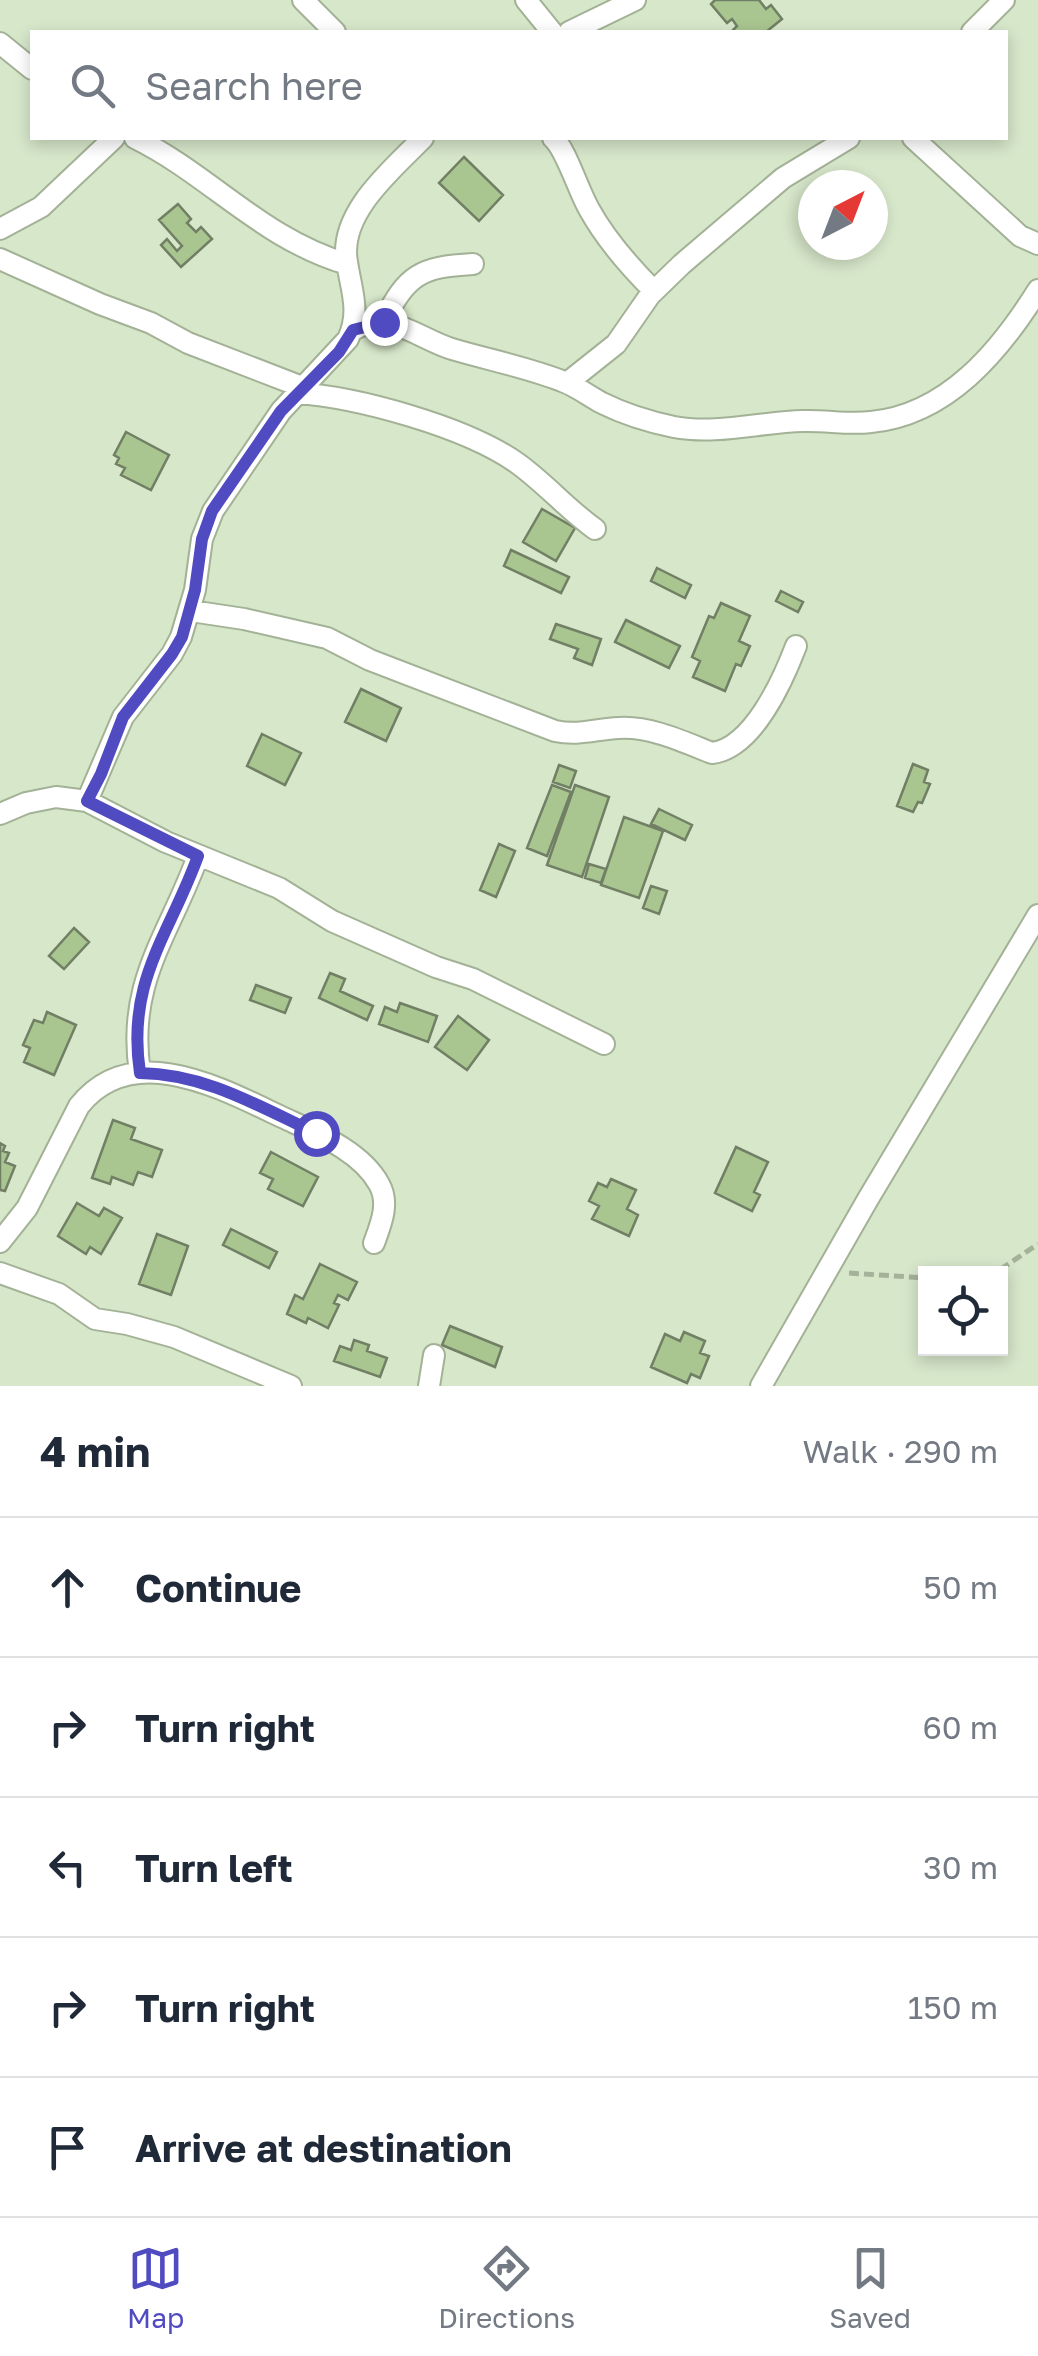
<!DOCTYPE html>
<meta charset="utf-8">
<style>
:root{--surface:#fff;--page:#f6f6f7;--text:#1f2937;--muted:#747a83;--line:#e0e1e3;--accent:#514bc2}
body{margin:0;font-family:"Golos Text",sans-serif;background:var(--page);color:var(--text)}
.controls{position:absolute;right:30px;bottom:30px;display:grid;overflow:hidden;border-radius:0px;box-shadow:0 5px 15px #0003}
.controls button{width:90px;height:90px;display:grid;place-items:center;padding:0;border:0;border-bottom:2px solid var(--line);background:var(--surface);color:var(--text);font:50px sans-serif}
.compass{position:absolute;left:798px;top:170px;width:90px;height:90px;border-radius:50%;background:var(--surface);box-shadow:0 5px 15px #0003;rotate:42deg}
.stop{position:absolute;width:30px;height:30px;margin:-22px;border:8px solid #514bc2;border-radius:50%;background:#fff}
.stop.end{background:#514bc2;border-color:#fff;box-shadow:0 2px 10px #0008}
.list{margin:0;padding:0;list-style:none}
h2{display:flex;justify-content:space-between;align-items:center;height:130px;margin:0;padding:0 40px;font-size:42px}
h2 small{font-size:32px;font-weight:400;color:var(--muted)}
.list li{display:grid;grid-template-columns:65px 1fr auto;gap:30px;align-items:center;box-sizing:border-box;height:140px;padding:0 40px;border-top:2px solid var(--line)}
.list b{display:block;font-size:38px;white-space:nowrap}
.list em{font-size:32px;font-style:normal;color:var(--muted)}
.icon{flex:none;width:55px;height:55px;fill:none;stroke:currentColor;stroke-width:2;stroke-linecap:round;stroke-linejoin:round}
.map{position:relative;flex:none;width:1038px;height:1386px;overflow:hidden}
.search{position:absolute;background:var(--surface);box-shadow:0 5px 15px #0003;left:30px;right:30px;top:30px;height:110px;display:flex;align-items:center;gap:25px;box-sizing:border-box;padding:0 35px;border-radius:0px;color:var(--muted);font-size:38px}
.sheet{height:830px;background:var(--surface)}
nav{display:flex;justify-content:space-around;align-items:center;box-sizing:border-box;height:140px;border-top:2px solid var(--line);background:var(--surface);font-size:28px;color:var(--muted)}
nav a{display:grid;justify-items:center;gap:5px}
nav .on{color:var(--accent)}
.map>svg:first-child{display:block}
</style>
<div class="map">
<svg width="1038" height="1386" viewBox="0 0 1038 1386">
<rect width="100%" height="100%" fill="#d7e7ca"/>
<path fill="#a9c590" stroke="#717f65" stroke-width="2.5" d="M 715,0 L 759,0 L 766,9 L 771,5 L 782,19 L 766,32 L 735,32 L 733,30 L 737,26 L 732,19 L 727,23 L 711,4 Z
M 464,157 L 503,195 L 479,221 L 439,183 Z
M 178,204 L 191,219 L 187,223 L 196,232 L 201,227 L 212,239 L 181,267 L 161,245 L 167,239 L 177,251 L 182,246 L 159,220 Z
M 126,432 L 169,455 L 151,490 L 121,475 L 125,468 L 116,464 L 119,458 L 114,455 Z
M 542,509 L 575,528 L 556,561 L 523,542 Z
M 511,550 L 569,577 L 561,593 L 504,566 Z
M 657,568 L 691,585 L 685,598 L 651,581 Z
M 781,591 L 803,602 L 798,612 L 776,601 Z
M 721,603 L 750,616 L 739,641 L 750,646 L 741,666 L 736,664 L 725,691 L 693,677 L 700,661 L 692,657 L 709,616 L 714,618 Z
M 626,620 L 680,646 L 669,668 L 615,642 Z
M 556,624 L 601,639 L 592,665 L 574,658 L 578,649 L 550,639 Z
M 361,689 L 401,708 L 386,741 L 345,722 Z
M 262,734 L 301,753 L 285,785 L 247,766 Z
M 913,764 L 928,770 L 924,782 L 930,784 L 922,803 L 918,802 L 913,812 L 897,806 Z
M 559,765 L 576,771 L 570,788 L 553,782 Z
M 552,785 L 571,792 L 547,856 L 527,848 Z
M 575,785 L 609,797 L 582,877 L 547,865 Z
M 659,809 L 692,825 L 685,840 L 651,824 Z
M 624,817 L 663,831 L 639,898 L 601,885 Z
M 499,844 L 515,851 L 496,897 L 480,890 Z
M 589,864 L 606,869 L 601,883 L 585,878 Z
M 651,886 L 667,891 L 659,914 L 643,908 Z
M 74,928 L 89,942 L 64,969 L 49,956 Z
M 330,973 L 345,979 L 340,991 L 373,1006 L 367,1020 L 319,998 Z
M 256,985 L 291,998 L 285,1013 L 250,1000 Z
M 400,1003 L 437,1016 L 428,1042 L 379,1024 L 385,1007 L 397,1012 Z
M 47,1012 L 76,1025 L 54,1075 L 24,1062 L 30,1048 L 23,1045 L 34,1020 L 43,1023 Z
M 458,1016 L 489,1040 L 467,1070 L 435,1047 Z
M 113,1120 L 135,1128 L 131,1139 L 162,1150 L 152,1177 L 138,1172 L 133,1185 L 112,1177 L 110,1184 L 92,1178 Z
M 0,1143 L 5,1146 L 3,1151 L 9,1153 L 5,1162 L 15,1166 L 5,1191 L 0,1190 Z
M 736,1147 L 768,1162 L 754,1192 L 760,1195 L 752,1211 L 715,1193 Z
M 271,1152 L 318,1177 L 303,1206 L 268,1189 L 273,1179 L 260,1173 Z
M 611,1179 L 636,1190 L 627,1209 L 638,1215 L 629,1236 L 592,1219 L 599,1206 L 589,1201 L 598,1183 L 607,1187 Z
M 77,1203 L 99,1216 L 104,1208 L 122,1218 L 101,1254 L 90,1247 L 86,1254 L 58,1236 Z
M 231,1229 L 277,1252 L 269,1268 L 223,1245 Z
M 157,1234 L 188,1246 L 171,1295 L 139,1284 Z
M 320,1264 L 357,1282 L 348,1300 L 338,1295 L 334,1303 L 339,1305 L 328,1328 L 308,1318 L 306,1323 L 287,1314 L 295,1295 L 303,1299 Z
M 450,1326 L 502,1347 L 495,1367 L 442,1345 Z
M 684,1332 L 705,1341 L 700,1353 L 709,1356 L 700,1378 L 691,1374 L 687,1383 L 651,1367 L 665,1334 L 680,1341 Z
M 354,1340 L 369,1345 L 367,1351 L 387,1358 L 380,1377 L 334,1361 L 340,1346 L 351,1350 Z"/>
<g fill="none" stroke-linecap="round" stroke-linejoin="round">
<defs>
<path id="street" d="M 303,0 L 335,32
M 526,0 L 552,32
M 569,32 L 635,0
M 972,32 L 1004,0
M 0,43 L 32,69
M 135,138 C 210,175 262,239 347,264
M 553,138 C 566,149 578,190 589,209 C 606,240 629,266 654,291
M 913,138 L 1020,236 L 1038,244
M 0,229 L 41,207 L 114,138
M 0,259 L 100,304 L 151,323 L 188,343 L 302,387
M 384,321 C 407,274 421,267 473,264
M 353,330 C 389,309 419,339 452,349 C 489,360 526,367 562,381 C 576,386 589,396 602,403 C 624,414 650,422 674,427 C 717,435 760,422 803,421 C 826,420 848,425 871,422 C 947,415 1000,351 1038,290
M 567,383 L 616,344 L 650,295 L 682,264 L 783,178 L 849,138
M 296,393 C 358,397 466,427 517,463 C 545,483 567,509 595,529
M 191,611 L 244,619 L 327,638 L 370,660 L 555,731 C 579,736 596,729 619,728 C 650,726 684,742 712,753 C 753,748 783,680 796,646
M 87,801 L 123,717 L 172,654 L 181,637 L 195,590 L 202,539 L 213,511 L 281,411 L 348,339 C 361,311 351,290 347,262 C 338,213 393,169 423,138
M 0,814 L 26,803 L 56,797 L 87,801 L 166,842 L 279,888 L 332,921 L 436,967 L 473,979 L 604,1044
M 140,1073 C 126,982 169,936 198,856
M 0,1242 L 27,1208 L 79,1106 C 133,1038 224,1090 284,1118 C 316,1133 361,1151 379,1184 C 390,1203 381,1224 374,1243
M 0,1273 L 59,1294 L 95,1319 L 127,1324 L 174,1337 L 291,1386
M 429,1386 L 434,1355
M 761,1386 L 868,1199 L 1038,915"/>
</defs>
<use href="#street" stroke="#a3b296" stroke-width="24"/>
<path stroke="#a5b29a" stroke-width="5" stroke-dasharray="10 5" stroke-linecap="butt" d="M 849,1273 L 926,1278
M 986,1274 L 1001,1269 L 1038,1244"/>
<use href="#street" stroke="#fff" stroke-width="20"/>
</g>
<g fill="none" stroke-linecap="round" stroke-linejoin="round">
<path stroke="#514bc2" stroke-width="12" d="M 316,1133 C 258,1106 206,1074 140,1073 C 126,981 169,936 198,856 L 87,801 L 101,774 L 123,717 L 172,654 L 182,637 L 195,590 L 202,539 L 212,511 L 281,411 L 339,352 L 353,330 L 384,322"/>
</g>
</svg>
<div class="controls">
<button><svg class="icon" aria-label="locate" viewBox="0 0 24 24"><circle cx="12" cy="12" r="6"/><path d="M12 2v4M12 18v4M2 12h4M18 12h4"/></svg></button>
</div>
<svg class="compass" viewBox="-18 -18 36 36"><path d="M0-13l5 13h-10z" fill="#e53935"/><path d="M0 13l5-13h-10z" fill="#747a83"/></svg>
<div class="stop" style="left:316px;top:1133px"></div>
<div class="stop end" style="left:384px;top:322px"></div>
<div class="search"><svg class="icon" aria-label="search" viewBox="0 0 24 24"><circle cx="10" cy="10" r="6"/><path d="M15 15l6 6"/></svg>Search here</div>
</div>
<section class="sheet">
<h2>4 min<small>Walk · 290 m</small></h2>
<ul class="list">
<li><svg class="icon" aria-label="ahead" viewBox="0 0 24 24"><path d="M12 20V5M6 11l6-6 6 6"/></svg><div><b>Continue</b></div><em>50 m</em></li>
<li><svg class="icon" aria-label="right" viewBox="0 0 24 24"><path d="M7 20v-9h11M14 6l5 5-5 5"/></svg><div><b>Turn right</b></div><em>60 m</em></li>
<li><svg class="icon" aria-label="left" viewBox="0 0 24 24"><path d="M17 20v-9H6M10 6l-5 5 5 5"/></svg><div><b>Turn left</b></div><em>30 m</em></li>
<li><svg class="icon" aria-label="right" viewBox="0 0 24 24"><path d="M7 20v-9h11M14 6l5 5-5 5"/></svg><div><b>Turn right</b></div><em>150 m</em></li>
<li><svg class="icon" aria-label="arrive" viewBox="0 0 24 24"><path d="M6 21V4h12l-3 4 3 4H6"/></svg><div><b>Arrive at destination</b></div></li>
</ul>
</section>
<nav>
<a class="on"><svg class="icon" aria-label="map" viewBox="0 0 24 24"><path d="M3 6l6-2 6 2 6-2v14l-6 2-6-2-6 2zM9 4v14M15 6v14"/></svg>Map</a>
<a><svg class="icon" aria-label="directions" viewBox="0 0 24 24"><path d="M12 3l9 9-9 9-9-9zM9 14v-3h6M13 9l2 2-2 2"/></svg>Directions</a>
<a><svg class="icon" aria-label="saved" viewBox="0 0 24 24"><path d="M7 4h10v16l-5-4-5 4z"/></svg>Saved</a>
</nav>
